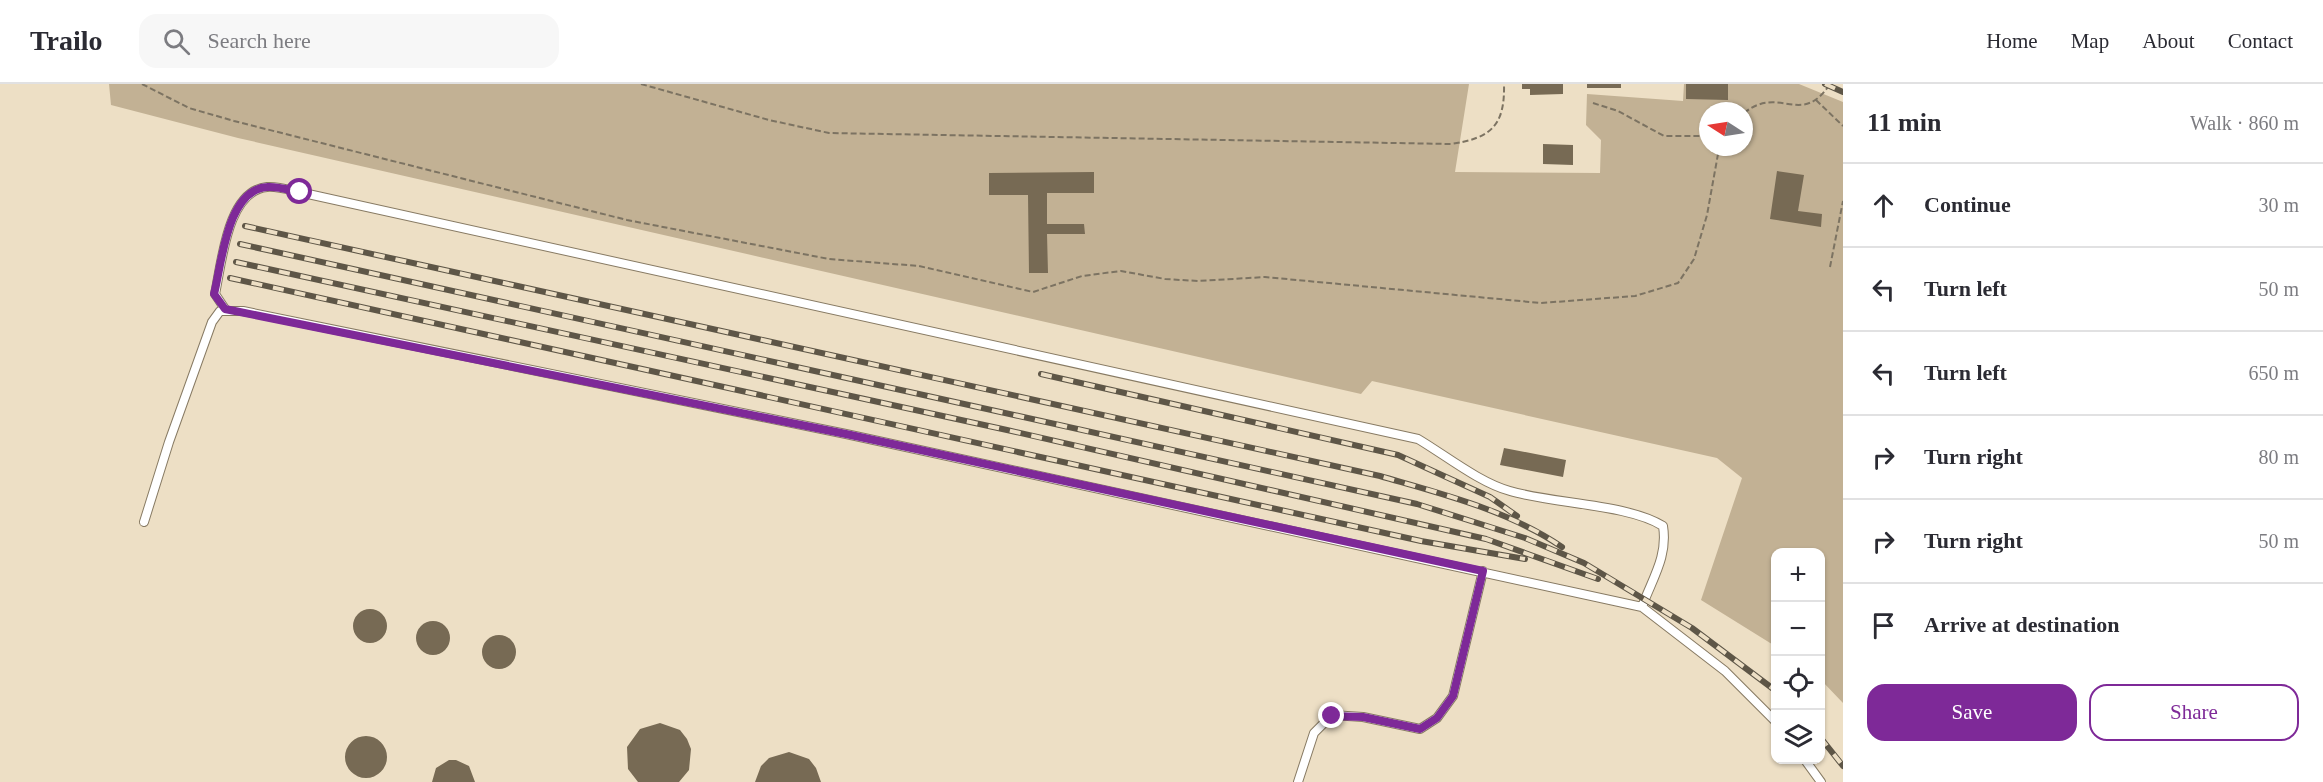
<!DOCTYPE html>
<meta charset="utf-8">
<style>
:root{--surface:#fff;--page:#f7f7f7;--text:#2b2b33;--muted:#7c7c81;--line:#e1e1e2;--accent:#7e2998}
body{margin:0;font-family:Georgia,serif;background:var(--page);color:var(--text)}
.controls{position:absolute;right:18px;bottom:18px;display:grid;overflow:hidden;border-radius:12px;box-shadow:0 2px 4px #0004}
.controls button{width:54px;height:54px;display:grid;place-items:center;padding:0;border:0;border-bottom:2px solid var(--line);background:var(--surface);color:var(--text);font:30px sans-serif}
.compass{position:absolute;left:1699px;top:18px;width:54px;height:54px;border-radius:50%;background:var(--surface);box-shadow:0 2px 4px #0004;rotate:282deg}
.stop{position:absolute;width:18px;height:18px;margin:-14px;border:4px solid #7e2998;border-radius:50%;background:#fff}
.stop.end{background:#7e2998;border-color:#fff;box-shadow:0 2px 6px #0008}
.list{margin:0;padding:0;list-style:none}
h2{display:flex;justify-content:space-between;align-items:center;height:78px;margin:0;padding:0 24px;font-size:26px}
h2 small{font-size:20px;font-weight:400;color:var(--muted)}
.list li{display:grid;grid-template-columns:39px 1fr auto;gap:18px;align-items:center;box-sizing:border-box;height:84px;padding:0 24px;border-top:2px solid var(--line)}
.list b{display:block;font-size:22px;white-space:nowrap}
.list em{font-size:20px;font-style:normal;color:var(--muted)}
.actions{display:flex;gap:12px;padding:18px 24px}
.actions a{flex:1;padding:14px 0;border:2px solid var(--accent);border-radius:18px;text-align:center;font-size:21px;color:var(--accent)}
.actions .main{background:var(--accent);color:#fff}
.icon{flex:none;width:33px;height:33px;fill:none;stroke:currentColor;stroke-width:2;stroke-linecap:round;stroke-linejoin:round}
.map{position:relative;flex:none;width:1843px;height:698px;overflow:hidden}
header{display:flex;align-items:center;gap:36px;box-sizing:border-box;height:84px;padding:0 30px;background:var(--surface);border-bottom:2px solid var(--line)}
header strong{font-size:28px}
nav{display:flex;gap:33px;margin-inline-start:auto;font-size:21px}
.search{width:420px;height:54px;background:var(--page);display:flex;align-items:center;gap:15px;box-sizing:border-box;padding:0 21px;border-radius:18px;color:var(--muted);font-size:22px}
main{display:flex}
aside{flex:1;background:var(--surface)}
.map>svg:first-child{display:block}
</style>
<header>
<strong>Trailo</strong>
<div class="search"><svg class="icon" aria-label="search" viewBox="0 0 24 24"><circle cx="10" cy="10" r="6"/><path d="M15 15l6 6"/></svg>Search here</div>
<nav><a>Home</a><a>Map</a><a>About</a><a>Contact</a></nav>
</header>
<main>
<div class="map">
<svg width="1843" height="698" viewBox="0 0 1843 698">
<rect width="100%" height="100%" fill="#eddfc5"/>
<path fill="#c2b194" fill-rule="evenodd" d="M 109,0 L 1469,0 L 1455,88 L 1600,89 L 1601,56 L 1586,41 L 1587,10 L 1683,17 L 1684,0 L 1799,0 L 1843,18 L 1843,619 L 1821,596 L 1820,469 L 1776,469 L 1775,562 L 1701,516 L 1742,394 L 1717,374 L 1372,297 L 1361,310 L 238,54 L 111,21 ZM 1708,27 L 1744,27 L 1744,63 L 1708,63 Z"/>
<path fill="#776a54" d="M 1522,0 L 1563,0 L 1563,10 L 1530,11 L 1530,5 L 1522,5 Z
M 1587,0 L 1621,0 L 1621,4 L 1587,4 Z
M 1686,0 L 1728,0 L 1728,16 L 1686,15 Z
M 1543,60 L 1573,61 L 1573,81 L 1543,80 Z
M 1777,87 L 1804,91 L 1798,127 L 1822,130 L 1821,143 L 1770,135 Z
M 1094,88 L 1094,109 L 1047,109 L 1047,140 L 1084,140 L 1085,150 L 1047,150 L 1048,189 L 1029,189 L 1028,111 L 989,111 L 989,89 Z
M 1504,364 L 1566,376 L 1563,393 L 1500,381 Z
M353 542a17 17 0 1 1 34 0a17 17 0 1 1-34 0Z
M416 554a17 17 0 1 1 34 0a17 17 0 1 1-34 0Z
M482 568a17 17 0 1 1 34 0a17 17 0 1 1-34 0Z
M 660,639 L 680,646 L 687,655 L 691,665 L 689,686 L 679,698 L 638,698 L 628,685 L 627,663 L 640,645 Z
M345 673a21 21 0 1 1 42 0a21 21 0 1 1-42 0Z
M 789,668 L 809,675 L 816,684 L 821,698 L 755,698 L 761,682 L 769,674 Z
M 449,676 L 456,676 L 469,682 L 475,698 L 432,698 L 436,684 Z"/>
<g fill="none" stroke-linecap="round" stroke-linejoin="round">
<defs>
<path id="service" d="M 225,225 L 215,210 C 222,178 227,107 267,103 C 277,102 290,106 299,108 L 1418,355 C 1445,371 1480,399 1510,407 C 1553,420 1628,420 1663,442 C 1668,473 1652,495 1642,523
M 144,438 L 169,358 L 212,238 L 220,227 L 243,227 L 846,350 L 1642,523 L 1725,587 L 1776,638
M 1805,676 L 1821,698
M 1298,698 L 1314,649 L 1332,631 L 1363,633 L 1420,645 L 1437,634 L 1453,612 L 1483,487"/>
</defs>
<use href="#service" stroke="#877a63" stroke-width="10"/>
<path stroke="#7c7362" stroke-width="2" stroke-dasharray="6 3" stroke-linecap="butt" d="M 142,0 L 189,24 L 234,37 L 627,136 L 829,175 L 919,182 L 1033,208 L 1082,192 L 1121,187 L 1165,195 L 1198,197 L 1265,193 L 1541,219 L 1635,212 L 1678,199 L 1694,175 L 1707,131 L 1718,70 L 1723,63
M 641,0 L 769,36 L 829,49 L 1451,60 C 1491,54 1505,42 1504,0
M 1816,16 L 1843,42
M 1593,19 L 1618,27 L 1664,52 L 1708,52
M 1744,29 C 1780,0 1801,44 1830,0
M 1830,183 L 1843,117"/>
<use href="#service" stroke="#fff" stroke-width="8"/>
<defs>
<path id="rail" d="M 1825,0 L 1843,8
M 245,142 L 1380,392 C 1442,410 1508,426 1562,463
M 240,160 L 1417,420 L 1525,454 L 1584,479 L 1692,544 L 1776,607
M 236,178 L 1007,346 L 1486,455 L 1598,495
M 230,194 L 1421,457 L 1525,475
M 1041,290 L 1398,371 L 1490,413 L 1517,432
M 1820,653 L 1843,682"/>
</defs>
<use href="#rail" stroke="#5e5647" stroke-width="6"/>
<use href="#rail" stroke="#eddfc5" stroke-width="4" stroke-dasharray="11" stroke-linecap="butt"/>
</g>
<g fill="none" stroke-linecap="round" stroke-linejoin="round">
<path stroke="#7e2998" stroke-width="8" d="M 300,108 C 290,106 277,102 267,103 C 227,106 222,178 214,210 L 225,225 L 846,350 L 1483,487 L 1453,612 L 1437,634 L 1420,645 L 1363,633 L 1332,632"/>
</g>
</svg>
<div class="controls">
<button>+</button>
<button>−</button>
<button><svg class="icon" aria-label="locate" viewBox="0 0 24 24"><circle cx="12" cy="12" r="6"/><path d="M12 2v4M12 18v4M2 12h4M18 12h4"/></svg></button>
<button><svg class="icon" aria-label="layers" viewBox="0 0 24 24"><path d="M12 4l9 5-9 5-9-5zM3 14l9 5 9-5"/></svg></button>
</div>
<svg class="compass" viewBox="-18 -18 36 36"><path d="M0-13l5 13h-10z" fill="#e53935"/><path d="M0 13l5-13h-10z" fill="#7c7c81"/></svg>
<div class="stop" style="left:300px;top:108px"></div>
<div class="stop end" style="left:1332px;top:632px"></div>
</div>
<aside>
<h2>11 min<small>Walk · 860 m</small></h2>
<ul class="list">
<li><svg class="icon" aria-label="ahead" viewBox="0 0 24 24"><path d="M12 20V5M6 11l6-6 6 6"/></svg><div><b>Continue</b></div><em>30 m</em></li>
<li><svg class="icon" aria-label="left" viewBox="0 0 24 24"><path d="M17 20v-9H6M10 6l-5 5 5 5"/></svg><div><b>Turn left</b></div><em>50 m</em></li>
<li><svg class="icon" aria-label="left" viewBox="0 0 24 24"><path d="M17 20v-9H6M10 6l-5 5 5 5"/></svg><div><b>Turn left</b></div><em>650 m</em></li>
<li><svg class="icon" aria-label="right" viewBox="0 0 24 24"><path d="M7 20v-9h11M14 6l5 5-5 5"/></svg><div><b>Turn right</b></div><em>80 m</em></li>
<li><svg class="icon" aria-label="right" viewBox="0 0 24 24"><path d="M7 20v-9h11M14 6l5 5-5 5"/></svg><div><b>Turn right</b></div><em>50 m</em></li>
<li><svg class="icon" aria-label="arrive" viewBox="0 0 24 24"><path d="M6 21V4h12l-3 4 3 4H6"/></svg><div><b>Arrive at destination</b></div></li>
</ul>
<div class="actions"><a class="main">Save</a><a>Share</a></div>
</aside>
</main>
